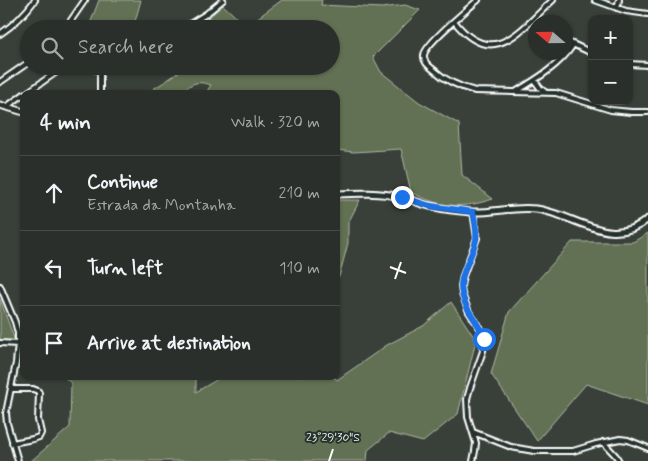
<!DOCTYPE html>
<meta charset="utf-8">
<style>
:root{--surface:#2b2f2b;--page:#333733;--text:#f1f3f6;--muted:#a6a9a9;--line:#474a47}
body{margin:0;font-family:Mynerve,sans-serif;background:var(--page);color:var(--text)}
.controls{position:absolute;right:15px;top:15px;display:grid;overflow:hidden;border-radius:10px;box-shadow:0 1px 4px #0004}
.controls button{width:45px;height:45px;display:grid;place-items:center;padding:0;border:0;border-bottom:1px solid var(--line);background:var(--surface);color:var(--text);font:25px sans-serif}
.compass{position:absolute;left:528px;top:15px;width:45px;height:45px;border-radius:50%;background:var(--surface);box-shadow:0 1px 4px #0004;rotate:290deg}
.stop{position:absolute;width:15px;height:15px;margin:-11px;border:4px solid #1a73e8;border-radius:50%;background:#fff}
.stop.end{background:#1a73e8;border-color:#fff;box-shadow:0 1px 5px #0008}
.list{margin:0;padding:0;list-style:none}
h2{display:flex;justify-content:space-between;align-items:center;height:65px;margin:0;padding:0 20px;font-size:21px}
h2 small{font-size:16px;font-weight:400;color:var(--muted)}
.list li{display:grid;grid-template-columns:32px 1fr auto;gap:15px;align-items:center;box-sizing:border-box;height:75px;padding:0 20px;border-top:1px solid var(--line)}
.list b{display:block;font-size:19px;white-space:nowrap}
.list p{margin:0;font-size:16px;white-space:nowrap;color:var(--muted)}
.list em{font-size:16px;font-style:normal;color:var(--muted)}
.icon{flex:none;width:28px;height:28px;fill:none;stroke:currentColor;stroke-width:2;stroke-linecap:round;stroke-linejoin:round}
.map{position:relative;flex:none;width:648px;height:461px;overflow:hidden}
.search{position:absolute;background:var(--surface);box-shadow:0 1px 4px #0004;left:20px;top:20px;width:320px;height:55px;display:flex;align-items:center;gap:12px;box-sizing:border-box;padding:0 18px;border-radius:28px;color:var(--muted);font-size:19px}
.panel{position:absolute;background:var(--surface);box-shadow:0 1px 4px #0004;left:20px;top:90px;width:320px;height:290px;border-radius:10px}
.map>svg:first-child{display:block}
</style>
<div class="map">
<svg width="648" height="461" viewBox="0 0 648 461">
<rect width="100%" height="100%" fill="#393f39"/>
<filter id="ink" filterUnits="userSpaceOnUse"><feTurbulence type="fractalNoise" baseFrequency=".02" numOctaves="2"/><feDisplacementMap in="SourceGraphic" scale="10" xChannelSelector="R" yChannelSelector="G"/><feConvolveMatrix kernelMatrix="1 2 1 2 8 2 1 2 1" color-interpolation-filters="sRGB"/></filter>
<g filter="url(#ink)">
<path fill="#627152" stroke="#b0b8a8" d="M 99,0 L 141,0 L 133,29 L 88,29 Z
M 282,0 L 322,0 L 321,5 L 382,8 L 405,5 L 420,10 L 373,57 L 381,72 L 419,102 L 459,124 L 462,175 L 493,199 C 463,209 440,208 411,192 L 401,149 L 354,152 L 336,150 L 336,94 L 205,94 L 211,85 C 195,80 192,83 180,94 L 152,93 L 153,89 L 166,81 L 187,66 L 331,66 L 331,29 L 192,29 L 206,20 L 223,5 L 235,16 L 244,28 Z
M 336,200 L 360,200 L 348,223 L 348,243 L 339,277 L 336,278 Z
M 648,233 L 648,405 L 586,384 L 537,441 L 491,374 L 509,312 L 572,242 L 633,242 Z
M 0,299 L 15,341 L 0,340 Z
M 451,302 L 476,340 L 458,414 L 423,442 L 389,433 L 368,450 L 367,461 L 31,461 L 70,427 L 71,383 L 63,376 L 196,376 L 196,392 L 223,376 L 333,376 L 337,380 L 387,345 L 423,326 Z"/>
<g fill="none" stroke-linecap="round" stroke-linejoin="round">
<defs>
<path id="street" d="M 478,0 C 468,9 425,44 424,55 C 423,62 429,66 434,70 C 446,81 459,87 475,91 L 556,93 L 611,110 L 631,112 L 648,112
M 595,0 L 626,11 L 648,14
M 617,8 L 619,0
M 454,21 C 493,71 520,30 553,0
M 65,29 L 85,0
M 182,29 L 206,14 L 223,0
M 0,34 C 15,24 25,14 35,0
M 566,41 L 592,53
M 629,64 L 648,65
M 79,66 C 94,70 100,72 114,66
M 535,81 L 540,88 L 545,92
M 0,82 L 29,62
M 517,91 C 537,79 560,65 573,45
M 25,94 L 58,71 L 69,66
M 100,94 L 100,66
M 6,107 L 24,94
M 0,286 L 15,322 L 18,333 L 18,344 L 16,363 L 6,413 L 7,423 L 18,461
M 0,343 L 18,344
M 11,389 L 33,389 L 38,391 L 39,393 L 38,420 L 41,433 L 39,437 L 33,439 L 12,443
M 473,432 L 511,447 L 534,451 L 573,451 L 596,444 L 620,439 L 628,440 L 648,448
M 603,442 L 616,456 L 619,461
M 473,461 L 475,451 L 476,443 L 468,417 L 467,399 L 470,388 L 483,351 L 484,339 L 482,331 L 469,312 L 462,294 L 461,286 L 463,276 L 477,238 L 473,212"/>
<path id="secondary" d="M 0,105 L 24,112
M 336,194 C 358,193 379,192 401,197 C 411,199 420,204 430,206 C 443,209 458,211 472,212 C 493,213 515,206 536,209 C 575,214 611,250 648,219"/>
</defs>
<use href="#street" stroke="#fff" stroke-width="8"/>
<use href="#secondary" stroke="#fff" stroke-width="9"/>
<use href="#street" stroke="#26332d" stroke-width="4"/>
<use href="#secondary" stroke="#26332d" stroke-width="5"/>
</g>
</g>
<g fill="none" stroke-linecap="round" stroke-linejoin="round" filter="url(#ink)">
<path stroke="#1a73e8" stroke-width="6" d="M 402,197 L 430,206 L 473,212 C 475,220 477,230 476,239 C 474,255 461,269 461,286 C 462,310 479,319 484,339"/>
</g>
<path fill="none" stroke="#fff" stroke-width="2" d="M 390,267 L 406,273M 395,279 L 401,262M 329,461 L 333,449"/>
<g font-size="12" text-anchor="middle" fill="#fff" stroke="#26332d" stroke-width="4" stroke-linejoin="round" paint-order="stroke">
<text x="333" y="441">23°29'30"S</text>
</g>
</svg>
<div class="controls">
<button>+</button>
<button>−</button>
</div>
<svg class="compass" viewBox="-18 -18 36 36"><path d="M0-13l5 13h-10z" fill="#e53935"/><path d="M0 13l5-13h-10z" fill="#a6a9a9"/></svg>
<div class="stop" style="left:484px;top:339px"></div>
<div class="stop end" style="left:402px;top:197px"></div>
<div class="search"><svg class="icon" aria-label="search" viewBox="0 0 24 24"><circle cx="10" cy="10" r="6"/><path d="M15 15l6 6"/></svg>Search here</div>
<section class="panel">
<h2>4 min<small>Walk · 320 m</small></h2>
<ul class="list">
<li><svg class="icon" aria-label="ahead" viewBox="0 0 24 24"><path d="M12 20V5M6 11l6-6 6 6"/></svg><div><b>Continue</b><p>Estrada da Montanha</p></div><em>210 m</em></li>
<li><svg class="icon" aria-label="left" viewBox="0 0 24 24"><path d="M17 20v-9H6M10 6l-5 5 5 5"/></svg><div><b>Turn left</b></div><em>110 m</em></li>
<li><svg class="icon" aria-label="arrive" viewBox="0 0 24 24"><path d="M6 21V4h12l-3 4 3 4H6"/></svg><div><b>Arrive at destination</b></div></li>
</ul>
</section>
</div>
